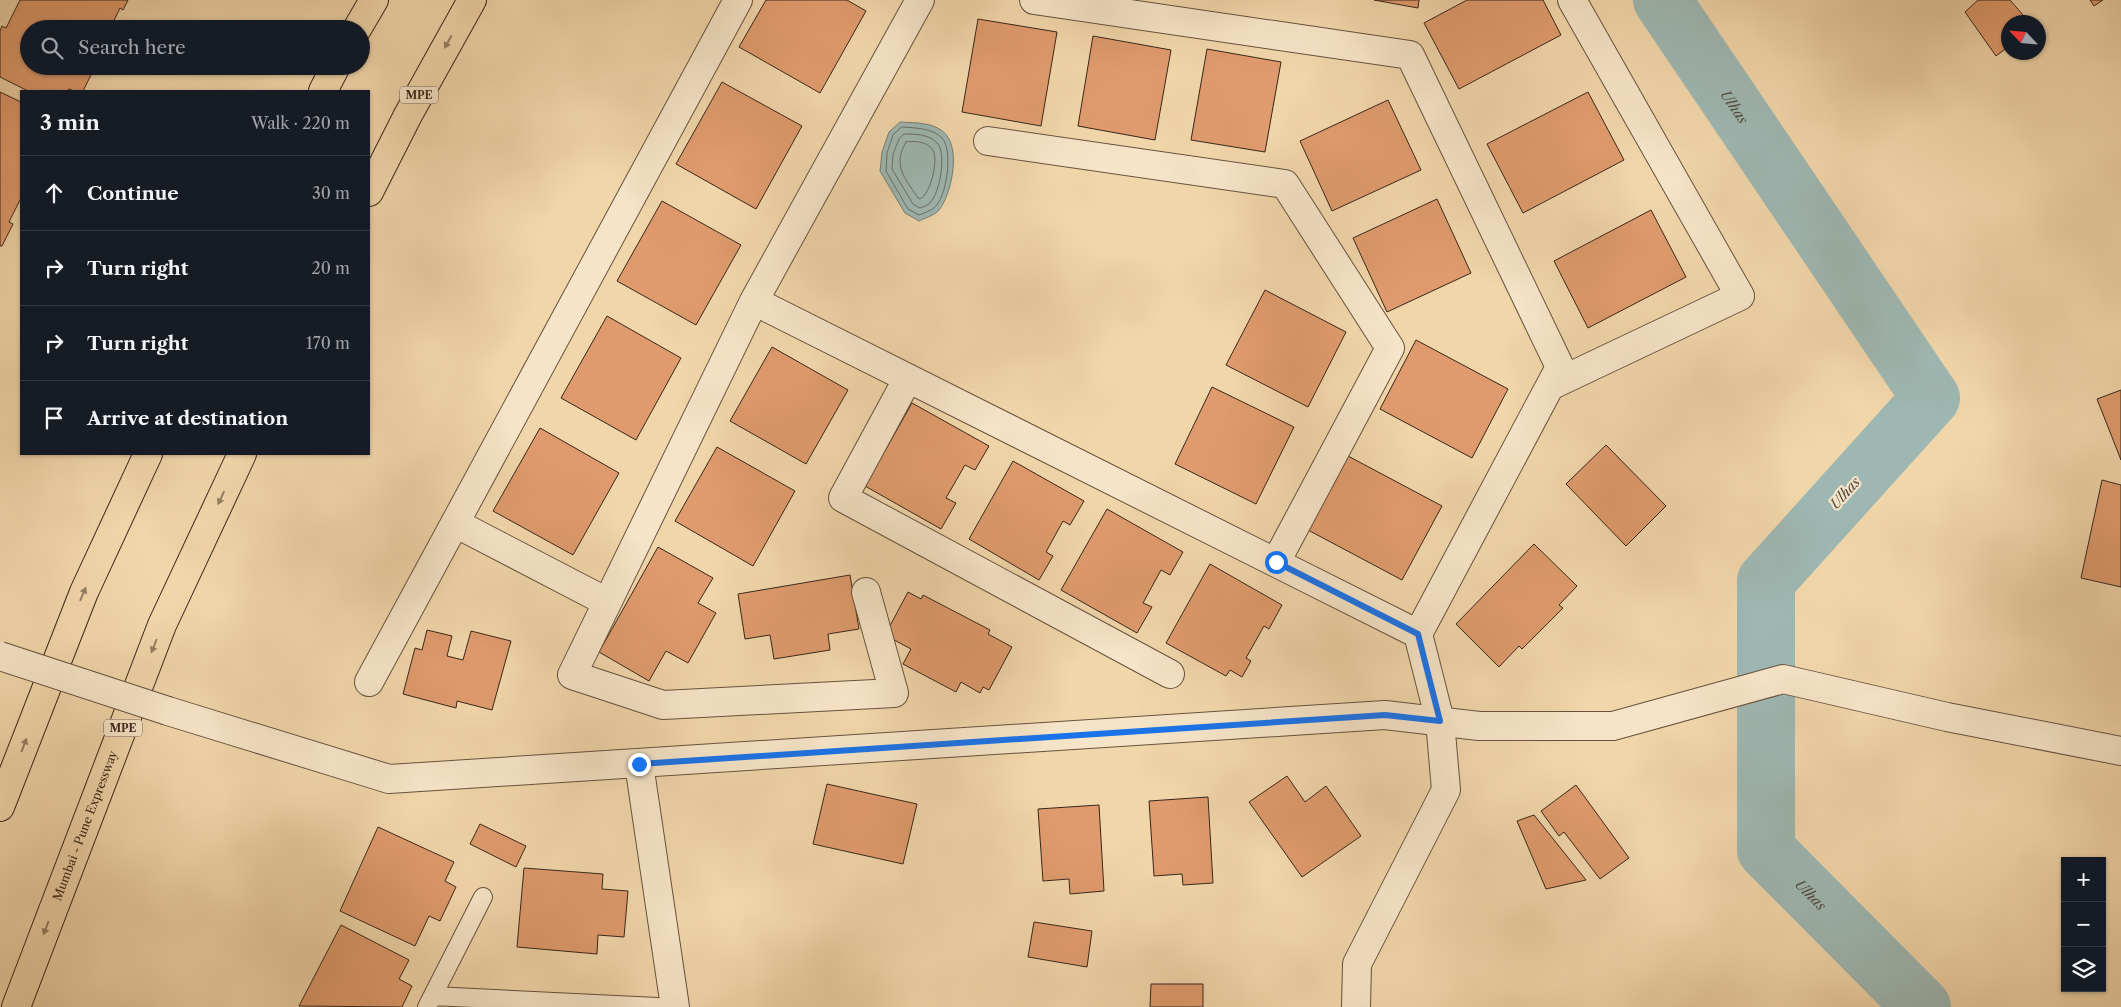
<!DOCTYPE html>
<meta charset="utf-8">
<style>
:root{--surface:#171b24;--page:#20242c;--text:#f1f3f6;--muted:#9ea1a6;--line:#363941}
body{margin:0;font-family:"Libre Caslon Text",serif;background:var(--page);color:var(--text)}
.controls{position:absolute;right:15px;bottom:15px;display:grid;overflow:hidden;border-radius:0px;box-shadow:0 1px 4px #0004}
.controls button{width:45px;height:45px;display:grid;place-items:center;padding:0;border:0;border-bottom:1px solid var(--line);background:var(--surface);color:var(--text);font:25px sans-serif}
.compass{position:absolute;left:2001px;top:15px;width:45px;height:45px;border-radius:50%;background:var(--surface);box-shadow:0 1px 4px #0004;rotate:296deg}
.stop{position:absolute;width:15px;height:15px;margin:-11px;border:4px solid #1a73e8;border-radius:50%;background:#fff}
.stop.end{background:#1a73e8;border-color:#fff;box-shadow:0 1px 5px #0008}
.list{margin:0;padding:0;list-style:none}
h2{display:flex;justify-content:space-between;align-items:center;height:65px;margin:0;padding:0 20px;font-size:21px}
h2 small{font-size:16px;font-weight:400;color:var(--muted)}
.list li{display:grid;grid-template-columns:32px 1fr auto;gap:15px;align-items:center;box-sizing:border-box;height:75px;padding:0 20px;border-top:1px solid var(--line)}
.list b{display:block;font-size:19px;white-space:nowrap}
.list em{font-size:16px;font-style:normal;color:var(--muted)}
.icon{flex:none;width:28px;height:28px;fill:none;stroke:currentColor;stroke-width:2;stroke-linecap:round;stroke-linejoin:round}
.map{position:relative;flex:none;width:2121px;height:1007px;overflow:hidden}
.search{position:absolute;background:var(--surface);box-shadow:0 1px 4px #0004;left:20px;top:20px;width:350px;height:55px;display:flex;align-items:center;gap:12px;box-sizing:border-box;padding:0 18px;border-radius:28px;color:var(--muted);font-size:19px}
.panel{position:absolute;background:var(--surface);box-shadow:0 1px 4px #0004;left:20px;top:90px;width:350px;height:365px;border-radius:0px}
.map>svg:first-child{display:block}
</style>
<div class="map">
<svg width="2121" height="1007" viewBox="0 0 2121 1007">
<rect width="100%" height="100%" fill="#f1d6aa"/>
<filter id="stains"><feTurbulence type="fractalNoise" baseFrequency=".004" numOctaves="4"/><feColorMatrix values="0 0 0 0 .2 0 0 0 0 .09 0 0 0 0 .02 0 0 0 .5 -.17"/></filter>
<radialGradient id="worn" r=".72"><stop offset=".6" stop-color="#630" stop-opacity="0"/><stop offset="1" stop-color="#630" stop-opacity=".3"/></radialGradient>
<path fill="#9eb7b2" stroke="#757d75" d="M 900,122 C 916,123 937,122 947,136 C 960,153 951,195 939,210 C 935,215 925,218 919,221 L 905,213 L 880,171 L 882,152 L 889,132 Z"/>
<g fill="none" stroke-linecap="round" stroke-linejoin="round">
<path stroke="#6b6e66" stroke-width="1" d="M 902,127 C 916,128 932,128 942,138 C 954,151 946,199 934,208 C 930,211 924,213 919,215 L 908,209 L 886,171 L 887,153 L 893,135 Z
M 904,134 C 915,134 929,134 937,143 C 947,153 940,193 930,203 C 928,205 923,207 920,208 L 913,204 L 892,169 L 893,154 L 899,139 Z
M 906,142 C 914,141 926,141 932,149 C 940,158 930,195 920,199 L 918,198 C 905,178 892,166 906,142 Z"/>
<path stroke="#9eb7b2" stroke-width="58" id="s1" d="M 1662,0 L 1931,398 L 1766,581 L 1766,850 L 1922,1007"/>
</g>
<path fill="#df9b6d" stroke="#38261a" d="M 20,0 L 128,0 L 123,10 L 120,8 L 110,29 L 29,29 L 29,66 L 91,66 L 89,70 L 92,73 L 83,91 L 74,91 L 69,89 L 67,91 L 28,91 L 0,77 L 0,31 L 2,26 L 6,28 Z
M 766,0 L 847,0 L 866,11 L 820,93 L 739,47 Z
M 1374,0 L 1419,0 L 1418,8 Z
M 1467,0 L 1543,0 L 1561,35 L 1459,89 L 1424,23 Z
M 1978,0 L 2010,0 L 2029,22 L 2008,22 L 2008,47 L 1996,56 L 1965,12 Z
M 2090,0 L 2103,0 L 2094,6 Z
M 978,19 L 1057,32 L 1041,126 L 962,112 Z
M 1093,36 L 1171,50 L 1155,140 L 1078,126 Z
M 1207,49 L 1281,62 L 1265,152 L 1191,140 Z
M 722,82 L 802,126 L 756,209 L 676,164 Z
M 0,92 L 21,102 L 21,198 L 9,222 L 13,224 L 2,246 L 0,246 Z
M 1588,92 L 1624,160 L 1523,213 L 1487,144 Z
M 1388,100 L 1421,170 L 1332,211 L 1300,141 Z
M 1437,199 L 1471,273 L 1387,312 L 1353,238 Z
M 662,201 L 741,245 L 696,325 L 617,281 Z
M 1651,210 L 1686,277 L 1588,328 L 1554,261 Z
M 1265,290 L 1346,332 L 1308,407 L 1226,365 Z
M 607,316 L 681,358 L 636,440 L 561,398 Z
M 1416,340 L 1508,389 L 1472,458 L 1380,409 Z
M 772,347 L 848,390 L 806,464 L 730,421 Z
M 1212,387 L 1294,427 L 1256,504 L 1175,464 Z
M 2121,390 L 2121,460 L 2097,399 Z
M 912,403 L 989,446 L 975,470 L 965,465 L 946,498 L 956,503 L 941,529 L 865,486 Z
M 540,428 L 619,473 L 573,555 L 493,511 Z
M 1606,445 L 1666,506 L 1626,546 L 1566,484 Z
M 717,447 L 795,491 L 753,566 L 675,521 Z
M 1348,456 L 1442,506 L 1402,580 L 1308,530 Z
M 1013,461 L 1084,501 L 1070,525 L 1063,521 L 1046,552 L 1053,556 L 1039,580 L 969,539 Z
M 2102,480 L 2121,485 L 2121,587 L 2081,578 Z
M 1107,509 L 1183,552 L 1170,575 L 1161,570 L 1143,603 L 1152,607 L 1137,633 L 1061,590 Z
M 1534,544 L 1577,586 L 1559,605 L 1563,608 L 1522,649 L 1519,646 L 1499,667 L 1456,624 Z
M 658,547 L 713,578 L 698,603 L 716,613 L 688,663 L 666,651 L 649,681 L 599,652 Z
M 1210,564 L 1282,605 L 1269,629 L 1264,626 L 1246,658 L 1251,661 L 1242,677 L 1230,670 L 1226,676 L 1166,643 Z
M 850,575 L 859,629 L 828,634 L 830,650 L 774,659 L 770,635 L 745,639 L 738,594 Z
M 908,592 L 921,599 L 923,595 L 990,630 L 988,634 L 1012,647 L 989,690 L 983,687 L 980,693 L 961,682 L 956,692 L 903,664 L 911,649 L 885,635 Z
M 427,630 L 452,636 L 447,656 L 463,660 L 471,631 L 511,641 L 492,710 L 457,701 L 456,708 L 403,694 L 415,648 L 422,650 Z
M 1287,776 L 1305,802 L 1326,786 L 1361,836 L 1302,877 L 1249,802 Z
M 827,784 L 917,804 L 903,864 L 813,844 Z
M 1576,785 L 1629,858 L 1600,879 L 1564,832 L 1559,836 L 1541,811 Z
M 1208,797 L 1213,883 L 1183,885 L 1182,874 L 1154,876 L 1149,801 Z
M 1099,805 L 1104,891 L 1070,894 L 1069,879 L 1043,881 L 1038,809 Z
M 1534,815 L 1586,880 L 1546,889 L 1517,821 Z
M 480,824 L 526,846 L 516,867 L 470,844 Z
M 378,827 L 454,862 L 445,881 L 456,887 L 440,921 L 429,916 L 415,946 L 340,911 Z
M 524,868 L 603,874 L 602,889 L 628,891 L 624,937 L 598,935 L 597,954 L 517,947 Z
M 1034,922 L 1092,931 L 1087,967 L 1028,957 Z
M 341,925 L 409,960 L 399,979 L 412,986 L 402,1007 L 299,1006 Z
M 1151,984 L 1203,984 L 1203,1007 L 1150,1007 Z"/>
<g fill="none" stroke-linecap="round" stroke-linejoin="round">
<defs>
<path id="service" d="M 433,996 L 657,1007
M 427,1007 L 483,897"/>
<path id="minor" d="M 1034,0 L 1410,55 L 1560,367 L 1418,634 L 1440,721 L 1446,790 L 1357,964 L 1356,1007
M 988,141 L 1285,184 L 1390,348 L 1276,562
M 754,301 L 920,0
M 908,378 L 843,498 L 1170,674
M 1550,386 L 1740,296 L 1572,0
M 455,523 L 607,602
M 866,592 L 894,693 L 663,705 L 572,675 L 754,301 L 1418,634
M 369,682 L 738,0
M 639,764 L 675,1007"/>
<path id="tertiary" d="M 168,711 L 389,779 L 1385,715 L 1479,726 L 1613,726 L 1783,679 L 1947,717 L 2121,751"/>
<g id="motorway">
<path d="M 357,29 L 374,0"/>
<path d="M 323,91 L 336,66"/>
<path d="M 369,192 L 408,115 L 472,0"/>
<path d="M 0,807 L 84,592 L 148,454"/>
<path id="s2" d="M 16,1007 L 162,625 L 242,454"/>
</g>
</defs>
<use href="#service" stroke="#66523e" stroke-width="20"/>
<use href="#minor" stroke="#66523e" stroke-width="30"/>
<use href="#tertiary" stroke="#66523e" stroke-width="30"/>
<use href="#motorway" stroke="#38261a" stroke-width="30"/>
<use href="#service" stroke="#f6e4c8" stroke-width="18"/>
<use href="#minor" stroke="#f6e4c8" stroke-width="28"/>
<use href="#tertiary" stroke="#f6e4c8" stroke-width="28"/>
<use href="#motorway" stroke="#f1d6aa" stroke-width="28"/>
<defs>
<path id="tertiary-bridge" d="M 0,656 L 168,711"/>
</defs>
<use href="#tertiary-bridge" stroke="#66523e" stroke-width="30" stroke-linecap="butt"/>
<use href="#tertiary-bridge" stroke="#f6e4c8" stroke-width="28"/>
</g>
<defs><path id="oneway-solid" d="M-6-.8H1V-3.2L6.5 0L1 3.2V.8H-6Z" transform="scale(1.25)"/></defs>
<g fill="#947e62">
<use href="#oneway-solid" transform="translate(448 42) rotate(119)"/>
<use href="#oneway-solid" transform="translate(221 498) rotate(115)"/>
<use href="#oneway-solid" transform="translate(83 594) rotate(-67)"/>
<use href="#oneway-solid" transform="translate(154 646) rotate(111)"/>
<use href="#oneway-solid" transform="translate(24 745) rotate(-69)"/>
<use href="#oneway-solid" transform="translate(46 928) rotate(111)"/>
</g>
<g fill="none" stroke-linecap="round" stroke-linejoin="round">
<path stroke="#1a73e8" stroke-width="6" d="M 639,764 L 1385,715 L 1440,721 L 1418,634 L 1276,562"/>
</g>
<g text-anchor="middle" stroke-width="4.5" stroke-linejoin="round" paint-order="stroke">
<g fill="#f6e4c8" stroke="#715f4e" stroke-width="1">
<rect x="400" y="86.5" width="38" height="17" rx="4"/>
<rect x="104" y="719.5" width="38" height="17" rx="4"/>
</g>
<g font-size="11" font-weight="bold" fill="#38261a">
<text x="419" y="99">MPE</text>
<text x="123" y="732">MPE</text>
</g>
<g font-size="12" fill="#38261a" stroke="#f6e4c8">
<text dy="4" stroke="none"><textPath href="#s2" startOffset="194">Mumbai - Pune Expressway</textPath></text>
</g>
<g font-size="14" font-style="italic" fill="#524a40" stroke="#f6e4c8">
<text dy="5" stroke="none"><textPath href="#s1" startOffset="129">Ulhas</textPath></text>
<text transform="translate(1845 493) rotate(-48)" y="5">Ulhas</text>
<text dy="5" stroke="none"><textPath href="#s1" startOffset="1059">Ulhas</textPath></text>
</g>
</g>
<rect width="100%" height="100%" filter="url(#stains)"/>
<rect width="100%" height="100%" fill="url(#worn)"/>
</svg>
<div class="controls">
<button>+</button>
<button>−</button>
<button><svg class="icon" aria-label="layers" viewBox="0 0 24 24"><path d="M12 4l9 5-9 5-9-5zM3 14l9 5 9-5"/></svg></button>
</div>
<svg class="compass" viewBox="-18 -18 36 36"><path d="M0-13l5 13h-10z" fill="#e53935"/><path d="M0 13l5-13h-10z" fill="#9ea1a6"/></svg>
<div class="stop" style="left:1276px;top:562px"></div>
<div class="stop end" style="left:639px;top:764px"></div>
<div class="search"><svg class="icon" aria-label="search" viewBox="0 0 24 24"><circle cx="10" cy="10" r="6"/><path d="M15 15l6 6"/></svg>Search here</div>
<section class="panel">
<h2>3 min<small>Walk · 220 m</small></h2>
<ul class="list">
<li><svg class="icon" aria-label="ahead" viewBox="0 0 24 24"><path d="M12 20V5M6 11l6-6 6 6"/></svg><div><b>Continue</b></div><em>30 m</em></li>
<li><svg class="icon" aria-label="right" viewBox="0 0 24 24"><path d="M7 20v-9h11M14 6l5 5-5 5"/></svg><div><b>Turn right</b></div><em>20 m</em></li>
<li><svg class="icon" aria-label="right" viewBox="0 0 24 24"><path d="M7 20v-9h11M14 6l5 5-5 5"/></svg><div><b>Turn right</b></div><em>170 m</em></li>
<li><svg class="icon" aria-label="arrive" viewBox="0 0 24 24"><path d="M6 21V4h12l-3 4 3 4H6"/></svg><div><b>Arrive at destination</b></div></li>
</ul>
</section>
</div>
